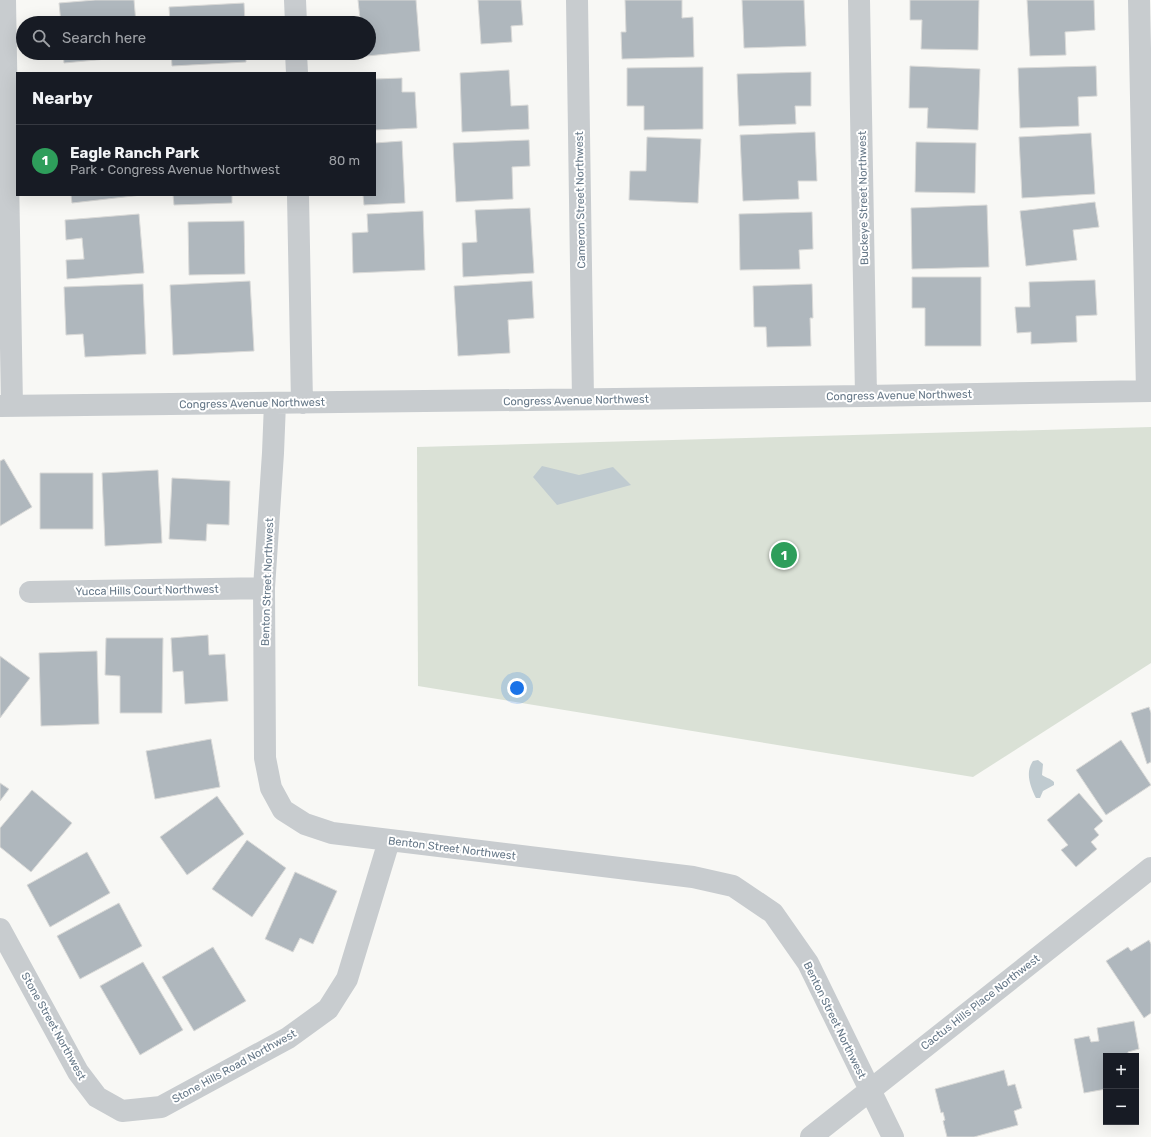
<!DOCTYPE html>
<meta charset="utf-8">
<style>
:root{--surface:#171b24;--page:#20242c;--text:#f1f3f6;--muted:#9ea1a6;--line:#363941;--accent:#ee5520}
body{margin:0;font-family:Rubik,sans-serif;background:var(--page);color:var(--text)}
.controls{position:absolute;right:12px;bottom:12px;display:grid;overflow:hidden;border-radius:0px;box-shadow:0 4px 16px #0002}
.controls button{width:36px;height:36px;display:grid;place-items:center;padding:0;border:0;border-bottom:1px solid var(--line);background:var(--surface);color:var(--text);font:20px sans-serif}
.you{position:absolute;left:517px;top:688px;width:14px;height:14px;margin:-10px;border:3px solid #fff;border-radius:50%;background:#1a73e8;box-shadow:0 0 0 6px #1a73e833}
.badge{display:grid;place-items:center;width:26px;height:26px;border-radius:50%;background:var(--accent);color:#fff;font-size:13px;font-weight:700}
.pin{position:absolute;translate:-50% -50%;border:2px solid #fff;box-shadow:0 1px 4px #0006}
.list{margin:0;padding:0;list-style:none}
h2{display:flex;justify-content:space-between;align-items:center;height:52px;margin:0;padding:0 16px;font-size:17px}
h2 small{font-size:13px;font-weight:400;color:var(--muted)}
.list li{display:grid;grid-template-columns:26px 1fr auto;gap:12px;align-items:center;box-sizing:border-box;height:72px;padding:0 16px;border-top:1px solid var(--line)}
.list b{display:block;font-size:15px;white-space:nowrap}
.list p{margin:0;font-size:13px;white-space:nowrap;color:var(--muted)}
.list em{font-size:13px;font-style:normal;color:var(--muted)}
.icon{flex:none;width:22px;height:22px;fill:none;stroke:currentColor;stroke-width:2;stroke-linecap:round;stroke-linejoin:round}
.map{position:relative;flex:none;width:1151px;height:1137px;overflow:hidden}
.search{position:absolute;background:var(--surface);box-shadow:0 4px 16px #0002;left:16px;top:16px;width:360px;height:44px;display:flex;align-items:center;gap:10px;box-sizing:border-box;padding:0 14px;border-radius:22px;color:var(--muted);font-size:15px}
.panel{position:absolute;background:var(--surface);box-shadow:0 4px 16px #0002;left:16px;top:72px;width:360px;height:124px;border-radius:0px}
.map>svg:first-child{display:block}
</style>
<div class="map">
<svg width="1151" height="1137" viewBox="0 0 1151 1137">
<rect width="100%" height="100%" fill="#f8f8f5"/>
<path fill="#dae1d6" d="M 1151,427 L 1151,663 L 973,777 L 418,686 L 417,447 Z"/>
<path fill="#c0cbd0" d="M 542,466 L 579,475 L 613,467 L 631,485 L 557,505 L 533,477 Z
M 1038,760 L 1043,764 L 1042,775 C 1046,778 1050,778 1054,782 L 1054,785 L 1043,791 L 1040,798 L 1036,798 C 1030,786 1025,772 1033,761 Z"/>
<path fill="#afb7bd" stroke="#dadad8" d="M 95,0 L 134,0 L 136,23 L 61,23 L 59,3 Z
M 358,0 L 416,0 L 420,51 L 345,58 L 345,53 L 369,53 L 369,23 L 343,23 L 342,20 L 360,19 Z
M 478,0 L 521,0 L 523,25 L 511,26 L 512,42 L 481,44 Z
M 625,0 L 682,0 L 682,18 L 693,17 L 694,57 L 622,59 L 621,32 L 626,32 Z
M 742,0 L 804,0 L 806,46 L 744,48 Z
M 910,0 L 979,0 L 978,50 L 921,49 L 922,20 L 910,20 Z
M 1027,0 L 1094,0 L 1095,30 L 1065,32 L 1066,55 L 1030,56 Z
M 244,3 L 245,23 L 170,23 L 169,7 Z
M 63,53 L 139,53 L 139,56 L 64,63 Z
M 171,53 L 246,53 L 246,62 L 172,66 Z
M 910,66 L 980,69 L 978,130 L 927,128 L 928,108 L 909,108 Z
M 1096,66 L 1097,96 L 1078,97 L 1079,126 L 1020,128 L 1018,68 Z
M 703,67 L 703,129 L 644,130 L 644,106 L 627,106 L 627,68 Z
M 509,70 L 511,106 L 528,105 L 529,129 L 462,132 L 460,73 Z
M 811,72 L 811,106 L 795,106 L 796,124 L 739,126 L 737,74 Z
M 402,78 L 402,92 L 415,92 L 417,128 L 375,130 L 375,79 Z
M 815,132 L 817,181 L 798,181 L 799,199 L 743,201 L 740,135 Z
M 1091,133 L 1095,194 L 1022,198 L 1019,137 Z
M 647,137 L 701,139 L 698,203 L 629,200 L 630,171 L 646,171 Z
M 529,140 L 530,166 L 512,167 L 513,199 L 456,202 L 453,143 Z
M 402,141 L 405,203 L 364,205 L 363,195 L 375,195 L 375,143 Z
M 916,142 L 976,143 L 975,193 L 915,192 Z
M 71,195 L 142,195 L 72,203 Z
M 173,195 L 232,195 L 232,203 L 174,205 Z
M 1095,202 L 1099,227 L 1073,230 L 1077,260 L 1026,266 L 1020,211 Z
M 987,205 L 989,267 L 912,269 L 911,208 Z
M 530,208 L 534,273 L 463,277 L 462,243 L 477,242 L 475,210 Z
M 423,211 L 425,270 L 353,273 L 352,233 L 368,232 L 367,214 Z
M 812,212 L 813,249 L 799,250 L 800,269 L 740,270 L 739,214 Z
M 139,214 L 144,273 L 67,279 L 66,260 L 84,259 L 82,238 L 66,240 L 65,220 Z
M 244,221 L 245,274 L 189,275 L 188,222 Z
M 912,277 L 981,277 L 981,346 L 925,346 L 925,308 L 912,308 Z
M 1095,280 L 1097,315 L 1076,316 L 1077,342 L 1031,344 L 1031,332 L 1017,333 L 1015,307 L 1030,307 L 1029,282 Z
M 250,281 L 254,351 L 173,355 L 170,285 Z
M 532,281 L 534,318 L 508,320 L 510,353 L 458,356 L 454,286 Z
M 143,284 L 146,354 L 85,357 L 83,334 L 66,335 L 64,287 Z
M 812,284 L 813,318 L 810,318 L 811,346 L 767,347 L 766,327 L 754,327 L 753,286 Z
M 4,459 L 32,507 L 0,526 L 0,461 Z
M 158,470 L 162,543 L 105,546 L 102,473 Z
M 40,473 L 93,473 L 93,529 L 40,529 Z
M 172,478 L 230,481 L 229,525 L 207,524 L 206,541 L 169,539 Z
M 208,635 L 209,655 L 225,654 L 228,701 L 185,704 L 183,671 L 173,672 L 171,638 Z
M 106,638 L 163,638 L 162,713 L 120,713 L 120,676 L 105,675 Z
M 97,651 L 99,724 L 41,726 L 39,653 Z
M 0,656 L 30,678 L 0,718 Z
M 1149,707 L 1151,713 L 1151,762 L 1147,764 L 1131,713 Z
M 211,739 L 220,787 L 155,799 L 146,751 Z
M 1121,740 L 1151,785 L 1106,815 L 1076,770 Z
M 0,783 L 9,789 L 0,801 Z
M 32,790 L 72,823 L 31,872 L 0,847 L 0,828 Z
M 1079,793 L 1103,821 L 1094,829 L 1099,835 L 1091,842 L 1097,849 L 1076,867 L 1061,850 L 1068,845 L 1047,820 Z
M 217,796 L 244,834 L 187,875 L 160,837 Z
M 247,840 L 286,868 L 252,917 L 212,889 Z
M 87,852 L 110,893 L 50,927 L 27,885 Z
M 295,872 L 337,891 L 313,944 L 300,938 L 293,952 L 265,939 Z
M 119,903 L 142,946 L 80,979 L 57,936 Z
M 1149,940 L 1151,944 L 1151,1013 L 1144,1018 L 1106,961 L 1128,947 L 1131,951 Z
M 213,947 L 246,1001 L 194,1031 L 162,977 Z
M 143,962 L 183,1030 L 140,1055 L 100,986 Z
M 1134,1021 L 1139,1049 L 1128,1052 L 1128,1056 L 1106,1056 L 1106,1089 L 1084,1093 L 1074,1039 L 1089,1036 L 1091,1042 L 1099,1041 L 1097,1028 Z
M 1004,1070 L 1008,1086 L 1015,1084 L 1022,1108 L 1014,1111 L 1018,1125 L 974,1137 L 947,1137 L 943,1121 L 945,1120 L 943,1112 L 941,1113 L 935,1089 Z"/>
<g fill="none" stroke-linecap="round" stroke-linejoin="round">
<path stroke="#c8cccf" stroke-width="22" d="M 5,0 L 12,406
M 295,0 L 296,23
M 577,0 L 583,399
M 859,0 L 866,396
M 1139,0 L 1147,391
M 296,53 L 297,73
M 298,195 L 302,403
M 275,403 L 273,453 L 264,588 L 265,758 L 271,788 L 283,810 L 305,824 L 332,833 L 693,877 L 733,886 L 773,913 L 808,963 L 893,1137
M 0,406 L 866,396 L 1151,391
M 30,592 L 264,588
M 0,929 L 78,1072 L 97,1097 L 122,1111 L 161,1107 L 288,1038 L 328,1009 L 347,979 L 389,841
M 811,1137 L 1151,868"/>
</g>
<g text-anchor="middle" stroke-width="4" stroke-linejoin="round" paint-order="stroke">
<g font-size="11" fill="#667888" stroke="#fff">
<text transform="translate(863 198) rotate(-91)" y="4">Buckeye Street Northwest</text>
<text transform="translate(580 200) rotate(-91)" y="4">Cameron Street Northwest</text>
<text transform="translate(899 395) rotate(-1)" y="4">Congress Avenue Northwest</text>
<text transform="translate(576 400) rotate(-1)" y="4">Congress Avenue Northwest</text>
<text transform="translate(252 403) rotate(-1)" y="4">Congress Avenue Northwest</text>
<text transform="translate(267 582) rotate(-88)" y="4">Benton Street Northwest</text>
<text transform="translate(147 590) rotate(-1)" y="4">Yucca Hills Court Northwest</text>
<text transform="translate(452 848) rotate(7)" y="4">Benton Street Northwest</text>
<text transform="translate(980 1002) rotate(-38)" y="4">Cactus Hills Place Northwest</text>
<text transform="translate(835 1020) rotate(64)" y="4">Benton Street Northwest</text>
<text transform="translate(54 1026) rotate(61)" y="4">Stone Street Northwest</text>
<text transform="translate(234 1066) rotate(-29)" y="4">Stone Hills Road Northwest</text>
</g>
</g>
</svg>
<div class="controls">
<button>+</button>
<button>−</button>
</div>
<div class="you"></div>
<div class="pin badge" style="left:784px;top:555px;background:#2e9e5b">1</div>
<div class="search"><svg class="icon" aria-label="search" viewBox="0 0 24 24"><circle cx="10" cy="10" r="6"/><path d="M15 15l6 6"/></svg>Search here</div>
<section class="panel">
<h2>Nearby<small></small></h2>
<ul class="list">
<li><span class="badge" style="background:#2e9e5b">1</span><div><b>Eagle Ranch Park</b><p>Park · Congress Avenue Northwest</p></div><em>80 m</em></li>
</ul>
</section>
</div>
